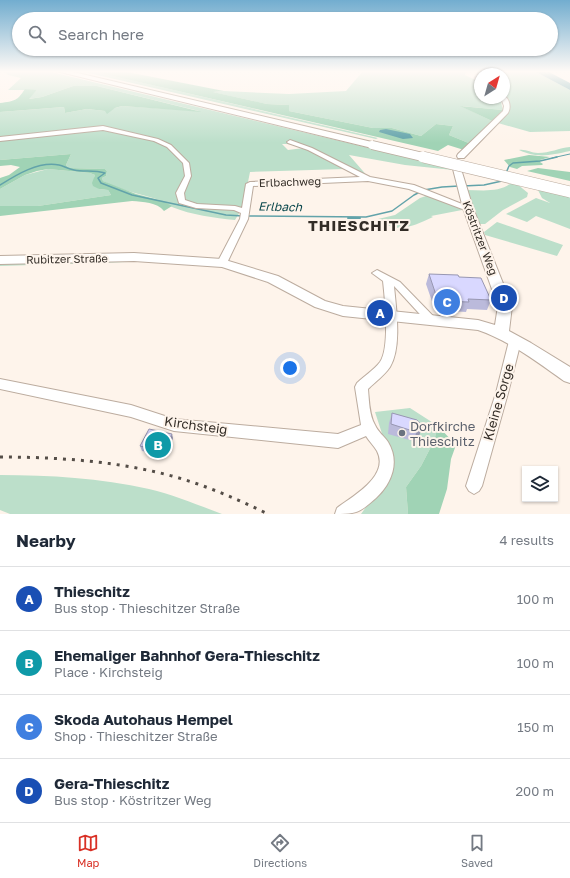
<!DOCTYPE html>
<meta charset="utf-8">
<style>
:root{--surface:#fff;--page:#f2f2f3;--text:#1f2937;--muted:#747a83;--line:#e0e1e3;--accent:#d93025}
body{margin:0;font-family:"Golos Text",sans-serif;background:var(--page);color:var(--text)}
.controls{position:absolute;right:12px;bottom:12px;display:grid;overflow:hidden;border-radius:0px;box-shadow:0 1px 3px #0004}
.controls button{width:36px;height:36px;display:grid;place-items:center;padding:0;border:0;border-bottom:1px solid var(--line);background:var(--surface);color:var(--text);font:20px sans-serif}
.compass{position:absolute;left:474px;top:68px;width:36px;height:36px;border-radius:50%;background:var(--surface);box-shadow:0 1px 3px #0004;rotate:37deg}
.you{position:absolute;left:290px;top:368px;width:14px;height:14px;margin:-10px;border:3px solid #fff;border-radius:50%;background:#1a73e8;box-shadow:0 0 0 6px #1a73e833}
.badge{display:grid;place-items:center;width:26px;height:26px;border-radius:50%;background:var(--accent);color:#fff;font-size:13px;font-weight:700}
.pin{position:absolute;translate:-50% -50%;border:2px solid #fff;box-shadow:0 1px 4px #0006}
.list{margin:0;padding:0;list-style:none}
h2{display:flex;justify-content:space-between;align-items:center;height:52px;margin:0;padding:0 16px;font-size:17px}
h2 small{font-size:13px;font-weight:400;color:var(--muted)}
.list li{display:grid;grid-template-columns:26px 1fr auto;gap:12px;align-items:center;box-sizing:border-box;height:64px;padding:0 16px;border-top:1px solid var(--line)}
.list b{display:block;font-size:15px;white-space:nowrap}
.list p{margin:0;font-size:13px;white-space:nowrap;color:var(--muted)}
.list em{font-size:13px;font-style:normal;color:var(--muted)}
.icon{flex:none;width:22px;height:22px;fill:none;stroke:currentColor;stroke-width:2;stroke-linecap:round;stroke-linejoin:round}
.map{position:relative;flex:none;width:570px;height:514px;overflow:hidden}
.search{position:absolute;background:var(--surface);box-shadow:0 1px 3px #0004;left:12px;right:12px;top:12px;height:44px;display:flex;align-items:center;gap:10px;box-sizing:border-box;padding:0 14px;border-radius:22px;color:var(--muted);font-size:15px}
.sheet{height:308px;background:var(--surface)}
nav{display:flex;justify-content:space-around;align-items:center;box-sizing:border-box;height:56px;border-top:1px solid var(--line);background:var(--surface);font-size:11px;color:var(--muted)}
nav a{display:grid;justify-items:center;gap:2px}
nav .on{color:var(--accent)}
.map>svg:first-child{display:block}
</style>
<div class="map">
<svg width="570" height="514" viewBox="0 0 570 514">
<rect width="100%" height="100%" fill="#fef4eb"/>
<path fill="#bcdfca" d="M 3,71 L 47,71 L 453,168 L 453,170 L 405,165 L 349,155 L 369,178 C 344,165 312,142 282,144 L 288,150 L 304,148 L 345,169 L 250,172 L 243,207 L 235,220 C 214,218 192,215 172,207 C 169,205 165,202 162,201 C 142,194 122,191 103,181 L 102,178 L 106,176 L 107,171 L 105,169 L 68,168 L 66,165 L 71,154 L 0,160 L 0,112 L 64,107 L 65,113 L 87,109 L 105,111 L 122,106 L 199,111 L 97,86 L 73,86 L 42,97 L 28,99 L 37,90 L 8,90 L 21,78 L 8,75 Z
M 80,71 L 91,71 L 114,76 L 378,138 L 376,139 Z
M 363,71 L 466,71 L 465,75 L 480,82 L 480,98 L 500,98 L 503,110 L 461,106 L 492,121 L 471,144 L 449,135 L 453,126 L 436,124 L 421,136 L 392,128 L 373,128 L 289,111 L 289,105 L 267,104 L 212,92 L 224,91 L 289,94 L 346,91 Z
M 485,71 L 534,71 L 570,90 L 570,131 L 530,132 L 498,123 L 510,110 L 506,96 L 504,94 L 504,74 L 484,74 Z
M 570,147 L 570,151 C 550,155 539,159 519,150 C 526,149 531,153 538,153 C 550,153 559,148 570,147 Z
M 48,169 L 90,173 L 95,175 L 94,178 L 99,189 L 108,190 L 111,195 L 38,206 L 0,206 L 0,189 L 25,175 Z
M 511,183 L 517,184 L 528,193 L 527,197 L 503,210 L 485,224 L 480,224 L 466,190 C 481,190 499,193 511,183 Z
M 537,188 L 570,196 L 570,229 L 536,216 L 527,222 L 506,214 L 536,198 L 550,203 L 542,198 Z
M 429,195 L 454,204 L 462,210 L 431,216 L 433,217 C 413,226 397,235 378,219 L 395,215 L 420,198 Z
M 497,222 L 563,245 L 557,256 L 485,235 L 484,232 Z
M 134,254 L 128,262 L 0,266 L 0,258 Z
M 410,408 L 438,426 L 434,441 L 421,466 L 406,487 L 408,514 L 361,514 L 384,482 L 388,452 L 375,412 Z
M 0,475 C 50,475 100,478 149,489 C 174,495 198,505 222,514 L 10,514 L 0,510 Z"/>
<path fill="#a0d3b5" d="M 91,71 L 122,71 L 224,91 L 213,92 L 267,104 L 289,105 L 289,111 L 373,128 L 392,128 L 421,136 L 436,124 L 453,126 L 449,135 L 471,144 L 464,150 L 448,145 L 438,151 Z
M 73,86 L 97,86 L 202,112 L 122,106 L 115,108 L 107,114 L 105,111 L 87,109 L 65,113 L 64,107 L 0,112 L 0,103 C 15,101 17,101 25,89 L 37,90 L 29,99 L 42,97 Z
M 460,106 L 503,110 L 492,121 Z
M 71,154 L 66,165 L 68,168 L 105,169 L 107,171 L 106,176 L 102,178 L 103,181 L 136,194 L 163,201 L 172,206 L 164,211 C 157,202 143,202 132,201 L 0,216 L 0,206 L 38,206 L 111,195 L 108,190 L 99,189 L 93,186 L 92,183 L 95,175 L 90,173 L 48,169 L 37,171 L 25,175 L 0,189 L 0,178 L 9,175 L 20,167 L 11,165 L 0,166 L 0,160 Z
M 529,155 L 550,157 L 540,160 L 540,162 L 543,164 L 542,165 L 522,166 L 517,169 L 510,167 L 504,160 Z
M 538,168 L 570,172 L 570,181 L 527,171 Z
M 438,426 L 456,445 L 451,459 L 447,489 L 439,514 L 408,514 L 406,487 L 421,466 L 434,441 Z"/>
<path fill="#62a3aa" d="M 534,71 L 547,71 L 570,83 L 570,90 Z
M 386,129 L 410,134 L 413,138 L 403,139 L 379,132 L 380,130 Z"/>
<g fill="none" stroke-linecap="round" stroke-linejoin="round">
<path stroke="#62a3aa" stroke-width="1" d="M 552,158 L 570,154"/>
<path stroke="#62a3aa" stroke-width="1.5" d="M 506,173 L 509,166 L 513,163 L 540,161 L 557,157
M 0,185 C 16,175 38,161 59,165 C 64,166 68,169 74,170 C 84,172 94,170 105,173 L 98,178 L 101,183 L 132,195 L 226,215 L 243,216
M 463,186 L 484,185 L 502,181
M 247,216 L 366,217 L 392,211 L 414,195 L 424,190 L 442,187 L 459,186"/>
<path stroke="#62a3aa" stroke-width="2" d="M 348,218 L 360,218"/>
<defs>
<path id="minor" d="M 103,126 L 158,139 L 171,145 L 189,163 L 191,176 L 184,193 L 185,200 L 197,204 L 235,206 L 242,208 L 246,184 L 250,182 L 360,177 L 308,150 L 288,143 L 287,142 L 290,140 L 312,148 L 370,177 L 414,185 L 472,208 L 471,210 L 465,210 L 409,189 L 368,181 L 253,186 L 248,219 L 227,263 L 222,266 L 217,263 L 240,219 L 241,213 L 234,210 L 196,208 L 179,203 L 176,193 L 185,176 L 183,163 L 167,147 L 154,141 L 103,130 L 0,141 L 0,137 Z
M 377,270 L 400,282 L 437,320 L 436,323 L 432,324 L 428,323 L 394,286 C 396,308 402,347 390,367 C 384,376 375,382 368,389 C 369,400 369,415 375,425 C 378,432 384,436 388,442 C 400,462 392,483 376,498 C 359,513 357,514 335,514 L 337,508 C 353,496 390,476 377,451 C 374,446 369,441 366,436 L 338,448 L 174,431 L 131,417 L 0,389 L 0,379 L 131,405 L 174,419 L 338,434 L 361,425 L 355,387 L 357,383 C 364,376 374,370 380,362 C 390,348 385,299 383,281 L 372,273 Z
M 515,337 L 519,338 L 521,341 L 508,393 L 482,486 L 479,491 L 474,494 L 469,491 L 466,486 L 496,393 L 509,341 L 511,338 Z"/>
<path id="major" d="M 479,71 L 484,71 L 484,74 L 480,74 L 480,75 L 478,74 Z
M 504,96 C 510,99 511,108 508,113 L 464,158 L 458,158 L 457,156 L 458,154 L 503,111 L 504,106 L 501,98 L 504,98 Z
M 457,166 L 461,169 L 473,208 L 512,306 L 509,331 L 531,343 L 570,367 L 570,383 L 564,381 C 537,362 510,341 478,330 L 343,316 L 315,307 L 268,282 L 222,267 L 134,261 L 0,264 L 0,256 L 134,253 L 222,259 L 278,276 L 325,301 L 343,306 L 478,320 L 495,325 L 498,306 L 463,208 L 453,169 Z"/>
<path id="highway" d="M 56,71 L 69,71 L 372,142 L 377,145 L 372,148 Z"/>
</defs>
<use href="#minor" stroke="#bcac9f" stroke-width="2"/>
<use href="#major" stroke="#bcac9f" stroke-width="2"/>
<use href="#highway" stroke="#bcac9f" stroke-width="2"/>
<use href="#minor" fill="#fff" fill-rule="evenodd"/>
<use href="#major" fill="#fff" fill-rule="evenodd"/>
<use href="#highway" fill="#fff" fill-rule="evenodd"/>
<path stroke="#544d47" stroke-width="3" stroke-dasharray="3 6" stroke-linecap="butt" d="M 0,457 C 57,457 116,461 172,476 C 205,485 237,499 268,514"/>
<defs>
<path id="highway-bridge-far1" d="M 372,145 L 427,158"/>
<path id="highway-bridge" d="M 423,157 L 570,192"/>
</defs>
<use href="#highway-bridge-far1" stroke="#bcac9f" stroke-width="10" stroke-linecap="butt"/>
<use href="#highway-bridge" stroke="#bcac9f" stroke-width="12" stroke-linecap="butt"/>
<use href="#highway-bridge-far1" stroke="#fff" stroke-width="8"/>
<use href="#highway-bridge" stroke="#fff" stroke-width="11"/>
</g>
<path fill="#bbbadb" d="M 429,274 L 491,300 L 487,310 L 467,309 L 466,312 L 435,310 L 426,284 Z
M 392,413 L 417,420 L 418,438 L 414,440 L 413,441 L 388,434 L 389,423 Z
M 173,438 L 165,456 L 142,451 L 140,446 Z"/>
<path fill="#9897b2" d="M 422,429 L 418,438 L 414,440 L 417,430 Z
M 172,434 L 173,438 L 165,456 L 163,452 Z"/>
<path fill="#d9d8ff" stroke="#9897b2" d="M 429,274 L 458,275 L 459,277 L 481,278 L 491,300 L 468,299 L 469,302 L 438,301 Z
M 392,413 L 417,420 L 421,424 L 422,429 L 417,430 L 416,432 L 391,424 Z
M 149,429 L 172,434 L 163,452 L 140,446 Z"/>
<linearGradient id="sky" x2="0" y2="1"><stop stop-color="#72adcf"/><stop offset="0.5" stop-color="#fffaf6"/><stop offset="1" stop-color="#fffaf6" stop-opacity="0"/></linearGradient>
<rect width="570" height="143" fill="url(#sky)"/>
<circle fill="#6b7280" stroke="#fef4eb" stroke-width="1.5" cx="402" cy="433" r="4"/>
<g text-anchor="middle" stroke-width="4" stroke-linejoin="round" paint-order="stroke">
<g font-size="11" fill="#332d27" stroke="#fef4eb">
<text transform="translate(290 182) rotate(-2)" y="4">Erlbachweg</text>
<text transform="translate(480 238) rotate(69)" y="4">Köstritzer Weg</text>
<text transform="translate(67 259) rotate(-1)" y="4">Rubitzer Straße</text>
</g>
<g font-size="12" font-style="italic" fill="#09474c" stroke="#fef4eb">
<text transform="translate(280 207) rotate(1)" y="4">Erlbach</text>
</g>
<g font-size="13" fill="#332d27" stroke="#fef4eb">
<text transform="translate(498 402) rotate(-74)" y="5">Kleine Sorge</text>
<text transform="translate(196 425) rotate(8)" y="5">Kirchsteig</text>
</g>
<g font-size="13" fill="#5b616d" stroke="#fef4eb" text-anchor="start">
<text x="410" y="431">Dorfkirche<tspan x="410" dy="15">Thieschitz</tspan></text>
</g>
<g font-size="15" font-weight="bold" letter-spacing="1" fill="#332d27" stroke="#fef4eb">
<text x="359" y="231">THIESCHITZ</text>
</g>
</g>
</svg>
<div class="controls">
<button><svg class="icon" aria-label="layers" viewBox="0 0 24 24"><path d="M12 4l9 5-9 5-9-5zM3 14l9 5 9-5"/></svg></button>
</div>
<svg class="compass" viewBox="-18 -18 36 36"><path d="M0-13l5 13h-10z" fill="#e53935"/><path d="M0 13l5-13h-10z" fill="#747a83"/></svg>
<div class="you"></div>
<div class="pin badge" style="left:380px;top:313px;background:#1a4fb4">A</div>
<div class="pin badge" style="left:158px;top:445px;background:#0f9aa8">B</div>
<div class="pin badge" style="left:447px;top:302px;background:#3f7fe0">C</div>
<div class="pin badge" style="left:504px;top:298px;background:#1a4fb4">D</div>
<div class="search"><svg class="icon" aria-label="search" viewBox="0 0 24 24"><circle cx="10" cy="10" r="6"/><path d="M15 15l6 6"/></svg>Search here</div>
</div>
<section class="sheet">
<h2>Nearby<small>4 results</small></h2>
<ul class="list">
<li><span class="badge" style="background:#1a4fb4">A</span><div><b>Thieschitz</b><p>Bus stop · Thieschitzer Straße</p></div><em>100 m</em></li>
<li><span class="badge" style="background:#0f9aa8">B</span><div><b>Ehemaliger Bahnhof Gera-Thieschitz</b><p>Place · Kirchsteig</p></div><em>100 m</em></li>
<li><span class="badge" style="background:#3f7fe0">C</span><div><b>Skoda Autohaus Hempel</b><p>Shop · Thieschitzer Straße</p></div><em>150 m</em></li>
<li><span class="badge" style="background:#1a4fb4">D</span><div><b>Gera-Thieschitz</b><p>Bus stop · Köstritzer Weg</p></div><em>200 m</em></li>
</ul>
</section>
<nav>
<a class="on"><svg class="icon" aria-label="map" viewBox="0 0 24 24"><path d="M3 6l6-2 6 2 6-2v14l-6 2-6-2-6 2zM9 4v14M15 6v14"/></svg>Map</a>
<a><svg class="icon" aria-label="directions" viewBox="0 0 24 24"><path d="M12 3l9 9-9 9-9-9zM9 14v-3h6M13 9l2 2-2 2"/></svg>Directions</a>
<a><svg class="icon" aria-label="saved" viewBox="0 0 24 24"><path d="M7 4h10v16l-5-4-5 4z"/></svg>Saved</a>
</nav>
